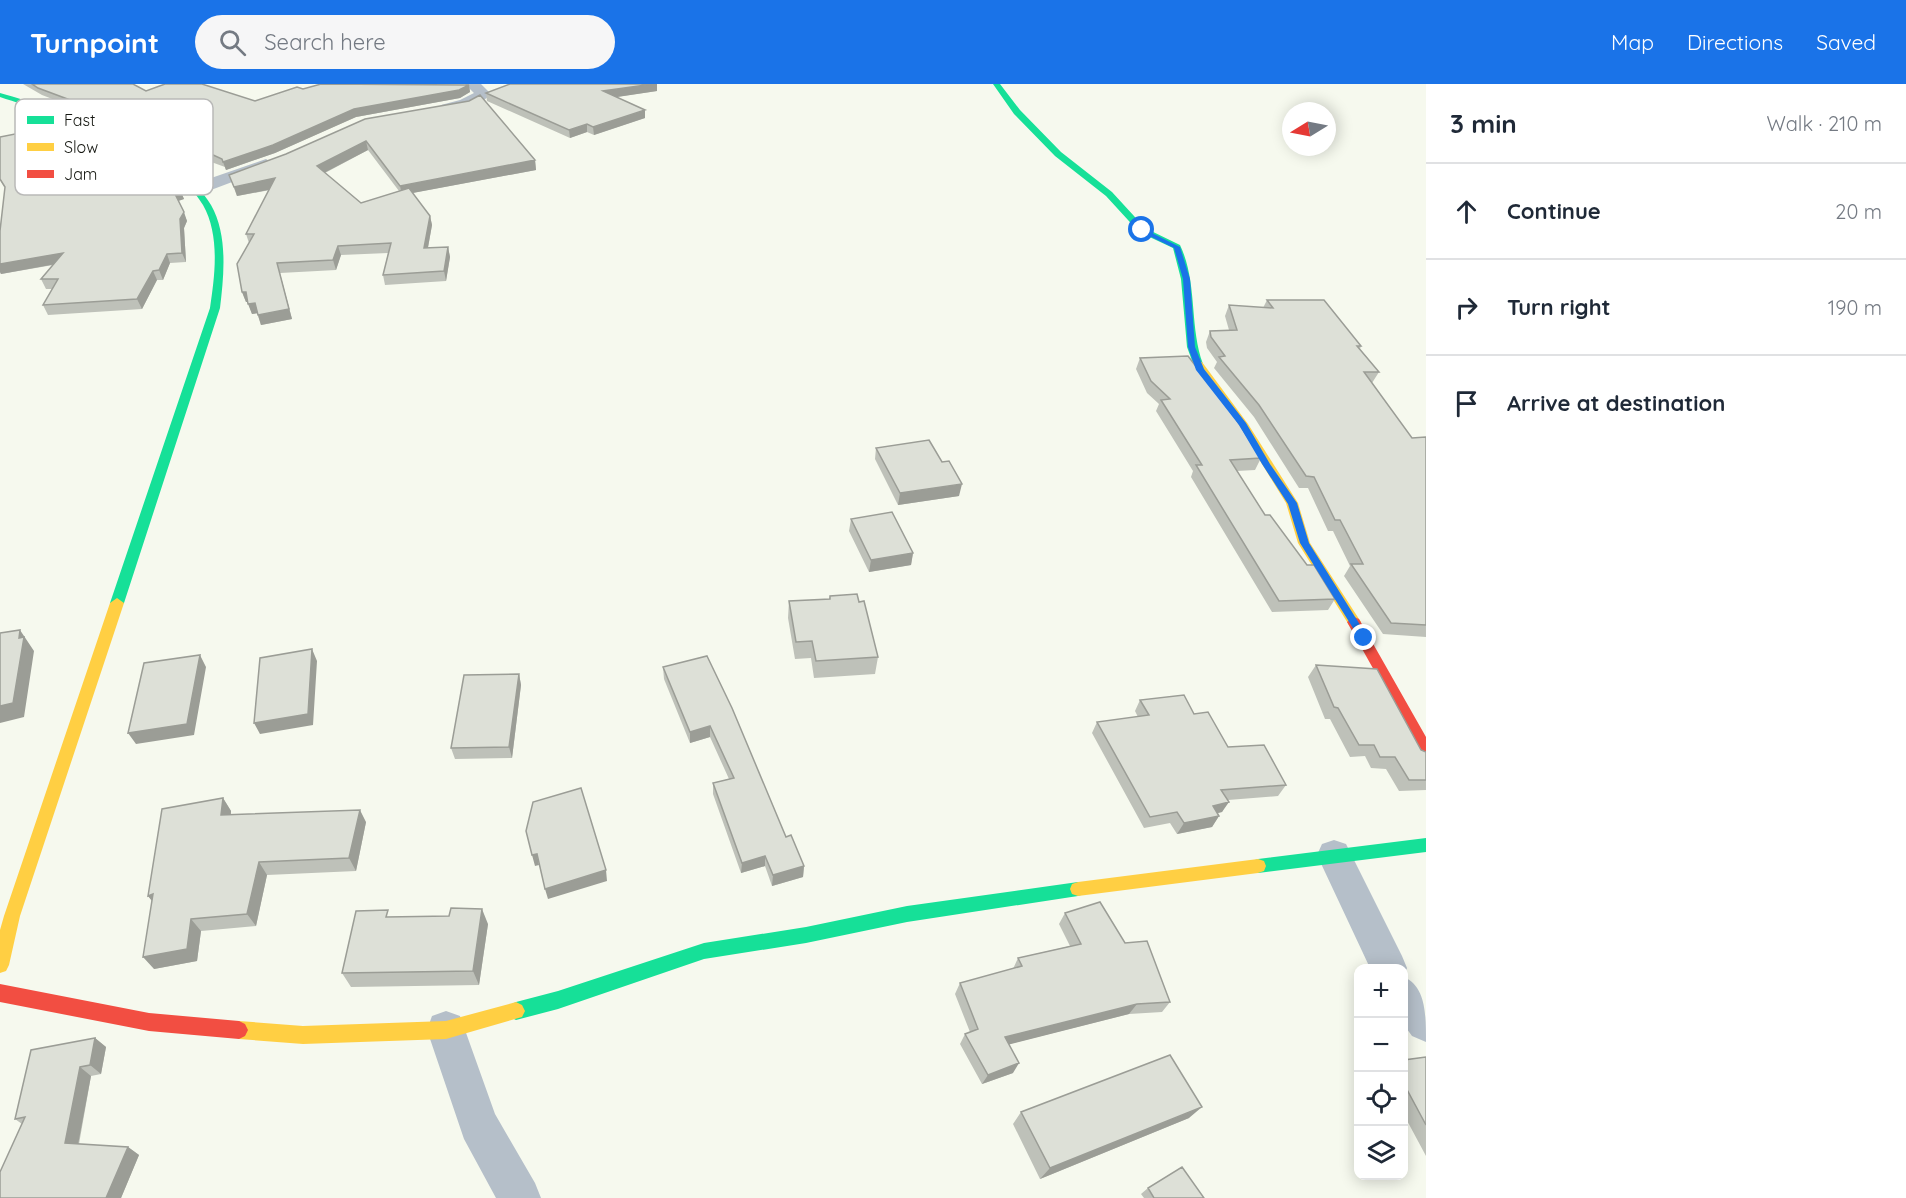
<!DOCTYPE html>
<meta charset="utf-8">
<style>
:root{--surface:#fff;--page:#f6f6f7;--text:#1f2937;--muted:#747a83;--line:#e0e1e3;--accent:#1a73e8}
body{margin:0;font-family:Quicksand,sans-serif;background:var(--page);color:var(--text)}
.controls{position:absolute;right:18px;bottom:18px;display:grid;overflow:hidden;border-radius:12px;box-shadow:0 3px 15px #0003}
.controls button{width:54px;height:54px;display:grid;place-items:center;padding:0;border:0;border-bottom:2px solid var(--line);background:var(--surface);color:var(--text);font:30px sans-serif}
.compass{position:absolute;left:1282px;top:18px;width:54px;height:54px;border-radius:50%;background:var(--surface);box-shadow:0 3px 15px #0003;rotate:260deg}
.stop{position:absolute;width:18px;height:18px;margin:-14px;border:4px solid #1a73e8;border-radius:50%;background:#fff}
.stop.end{background:#1a73e8;border-color:#fff;box-shadow:0 2px 6px #0008}
.list{margin:0;padding:0;list-style:none}
h2{display:flex;justify-content:space-between;align-items:center;height:78px;margin:0;padding:0 24px;font-size:26px}
h2 small{font-size:20px;font-weight:400;color:var(--muted)}
.list li{display:grid;grid-template-columns:39px 1fr auto;gap:18px;align-items:center;box-sizing:border-box;height:96px;padding:0 24px;border-top:2px solid var(--line)}
.list b{display:block;font-size:22px;white-space:nowrap}
.list em{font-size:20px;font-style:normal;color:var(--muted)}
.icon{flex:none;width:33px;height:33px;fill:none;stroke:currentColor;stroke-width:2;stroke-linecap:round;stroke-linejoin:round}
.map{position:relative;flex:none;width:1426px;height:1114px;overflow:hidden}
header{display:flex;align-items:center;gap:36px;box-sizing:border-box;height:84px;padding:0 30px;background:var(--accent);color:#fff}
header strong{font-size:28px}
nav{display:flex;gap:33px;margin-inline-start:auto;font-size:21px}
.search{width:420px;height:54px;background:var(--page);display:flex;align-items:center;gap:15px;box-sizing:border-box;padding:0 21px;border-radius:33px;color:var(--muted);font-size:22px}
main{display:flex}
aside{flex:1;background:var(--surface)}
.map>svg:first-child{display:block}
</style>
<header>
<strong>Turnpoint</strong>
<div class="search"><svg class="icon" aria-label="search" viewBox="0 0 24 24"><circle cx="10" cy="10" r="6"/><path d="M15 15l6 6"/></svg>Search here</div>
<nav><a>Map</a><a>Directions</a><a>Saved</a></nav>
</header>
<main>
<div class="map">
<svg width="1426" height="1114" viewBox="0 0 1426 1114">
<rect width="100%" height="100%" fill="#f6f9ee"/>
<g fill="none" stroke-linecap="round" stroke-linejoin="round">
<path fill="#b5bfc9" fill-rule="evenodd" d="M 465,0 L 481,0 L 491,10 C 481,21 456,31 441,27 L 439,24 L 441,21 L 460,16 L 474,9 Z
M 266,75 L 274,80 L 272,83 L 203,109 L 191,109 L 188,105 L 191,101 Z
M 1334,756 L 1346,760 L 1402,872 L 1407,884 L 1404,893 C 1426,903 1426,930 1426,958 L 1412,952 L 1404,941 L 1404,884 L 1370,884 L 1317,771 L 1322,760 Z
M 446,927 L 460,932 L 495,1030 L 535,1099 L 541,1114 L 496,1114 L 464,1055 L 427,946 L 432,932 Z"/>
<path fill="#16e098" fill-rule="evenodd" d="M 993,0 L 1000,0 L 1020,26 L 1061,68 L 1112,108 L 1145,144 L 1180,161 C 1198,199 1189,242 1203,280 L 1202,282 L 1194,282 L 1187,263 L 1181,195 L 1173,164 L 1139,148 L 1106,112 L 1055,72 L 1014,30 Z
M 0,9 C 63,27 177,62 211,121 C 228,151 224,191 220,224 L 124,519 L 117,524 L 110,519 L 210,224 C 215,191 220,151 203,121 C 170,63 60,33 0,13 Z
M 1426,754 L 1426,768 L 1258,789 L 1252,787 L 1250,782 L 1252,777 L 1258,775 Z
M 1078,798 L 1084,800 L 1086,805 L 1084,810 L 1078,812 L 907,838 L 806,859 L 704,875 L 558,925 L 516,936 L 510,933 L 507,927 L 510,921 L 516,918 L 558,907 L 704,859 L 806,843 L 907,822 Z"/>
<path fill="#ffcf43" fill-rule="evenodd" d="M 1198,277 L 1202,278 L 1248,340 L 1298,419 L 1310,459 L 1359,535 L 1361,538 L 1359,541 L 1349,541 L 1298,459 L 1286,419 L 1238,341 L 1193,280 Z
M 117,514 L 124,519 L 20,832 L 9,881 L 6,887 L 0,889 L 0,846 L 4,832 L 110,519 Z
M 1258,775 L 1264,777 L 1266,782 L 1264,787 L 1258,789 L 1078,812 L 1072,810 L 1070,805 L 1072,800 L 1078,798 Z
M 516,918 L 522,921 L 525,927 L 522,933 L 446,955 L 303,960 L 239,955 L 233,952 L 230,946 L 233,940 L 239,937 L 303,942 L 446,937 Z"/>
<path fill="#f24e42" fill-rule="evenodd" d="M 1354,533 L 1359,535 L 1426,653 L 1426,672 L 1421,670 L 1347,538 Z
M 0,900 L 149,929 L 239,937 L 245,940 L 248,946 L 245,952 L 239,955 L 149,947 L 0,918 Z"/>
</g>
<path fill="#bec1b9" fill-rule="evenodd" d="M 23,0 L 133,0 L 146,7 L 255,17 L 303,5 L 469,1 L 470,8 L 460,14 L 356,33 L 275,69 L 226,86 L 225,83 L 214,79 L 160,65 L 114,43 L 112,38 L 42,11 Z
M 657,7 L 616,13 L 645,26 L 645,34 L 594,51 L 587,48 L 570,54 L 487,17 L 486,9 Z
M 365,35 L 535,76 L 536,86 L 412,109 L 430,132 L 432,141 L 428,164 L 448,163 L 450,173 L 446,197 L 385,201 L 383,191 L 388,169 L 341,171 L 336,186 L 280,189 L 292,235 L 261,241 L 257,229 L 252,230 L 248,218 L 246,218 L 242,208 L 249,159 L 246,150 L 270,106 L 237,112 L 229,91 L 286,70 ZM 368,66 L 399,107 L 361,119 L 325,89 Z
M 0,53 L 38,68 L 180,106 L 184,115 L 178,117 L 187,137 L 184,144 L 186,178 L 170,179 L 163,196 L 157,196 L 142,225 L 48,231 L 43,221 L 53,205 L 46,205 L 41,195 L 53,181 L 1,190 L 0,188 L 0,147 L 5,104 L 0,96 Z
M 1267,216 L 1361,262 L 1360,265 L 1379,288 L 1372,299 L 1412,354 L 1426,353 L 1426,553 L 1383,550 L 1344,492 L 1350,482 L 1333,447 L 1328,447 L 1308,404 L 1299,404 L 1254,333 L 1214,284 L 1217,278 L 1207,264 L 1206,258 L 1210,247 L 1229,246 L 1225,232 L 1229,221 L 1263,224 Z
M 1140,274 L 1261,374 L 1255,386 L 1237,387 L 1265,431 L 1335,515 L 1328,526 L 1272,528 L 1191,393 L 1193,387 L 1156,327 L 1159,320 L 1147,309 L 1136,285 Z
M 876,364 L 959,412 L 898,421 L 875,375 Z
M 851,435 L 913,469 L 911,481 L 869,488 L 849,447 Z
M 830,512 L 859,518 L 878,573 L 875,590 L 814,594 L 811,574 L 795,575 L 788,534 L 789,517 L 829,515 Z
M 707,572 L 786,753 L 804,782 L 803,793 L 772,802 L 765,782 L 741,789 L 713,710 L 713,699 L 729,695 L 710,653 L 690,659 L 664,595 L 663,583 Z
M 1316,581 L 1421,666 L 1426,668 L 1426,706 L 1399,707 L 1386,685 L 1371,684 L 1365,672 L 1350,673 L 1330,635 L 1325,635 L 1308,593 Z
M 519,590 L 521,601 L 512,674 L 455,675 L 451,664 Z
M 1140,616 L 1194,630 L 1228,663 L 1286,701 L 1278,712 L 1228,716 L 1222,728 L 1217,729 L 1219,732 L 1212,743 L 1177,750 L 1170,739 L 1144,744 L 1092,649 L 1097,638 L 1138,633 L 1135,627 Z
M 223,714 L 231,727 L 231,731 L 366,738 L 356,787 L 267,791 L 256,842 L 201,847 L 197,877 L 154,885 L 152,817 L 148,812 Z
M 1065,829 L 1125,859 L 1170,918 L 1162,928 L 1129,930 L 1009,960 L 1013,989 L 982,1000 L 960,960 L 965,950 L 970,948 L 955,910 L 960,899 L 1013,885 L 1018,874 L 1070,862 L 1059,840 Z
M 391,833 L 488,840 L 479,901 L 351,903 L 342,889 Z
M 95,954 L 106,963 L 101,990 L 91,992 L 79,1060 L 128,1063 L 139,1071 L 121,1114 L 0,1114 L 22,1040 L 15,1035 Z
M 1426,973 L 1426,1072 L 1404,1031 L 1404,976 Z
M 1021,1028 L 1189,1034 L 1040,1095 L 1013,1040 Z
M 1148,1104 L 1204,1114 L 1144,1114 L 1141,1110 Z"/>
<path fill="#9b9d96" d="M 653,0 L 657,0 L 657,7 L 604,15 L 603,7 Z
M 469,1 L 470,8 L 460,14 L 356,33 L 275,69 L 226,86 L 223,78 L 354,25 Z
M 645,26 L 645,34 L 594,51 L 593,43 Z
M 587,40 L 587,48 L 570,54 L 569,46 Z
M 366,57 L 368,66 L 320,91 L 317,82 Z
M 535,76 L 536,86 L 402,111 L 400,102 Z
M 275,94 L 278,104 L 237,112 L 234,103 Z
M 180,106 L 184,115 L 178,117 L 174,108 Z
M 184,128 L 187,137 L 184,144 L 186,178 L 182,169 L 180,135 Z
M 430,132 L 432,141 L 426,174 L 424,164 Z
M 338,162 L 341,171 L 336,186 L 333,176 Z
M 448,163 L 450,173 L 446,197 L 444,187 Z
M 63,169 L 67,178 L 1,190 L 0,188 L 0,180 Z
M 167,170 L 170,179 L 163,196 L 159,186 Z
M 277,179 L 292,235 L 261,241 L 258,231 Z
M 153,187 L 157,196 L 142,225 L 137,215 Z
M 242,208 L 246,208 L 250,218 L 246,218 Z
M 255,219 L 259,229 L 252,230 L 248,220 Z
M 962,400 L 959,412 L 898,421 L 900,409 Z
M 913,469 L 911,481 L 869,488 L 871,476 Z
M 20,546 L 34,567 L 24,633 L 0,639 L 0,622 L 19,554 Z
M 312,565 L 317,577 L 313,641 L 260,650 L 254,639 Z
M 200,571 L 206,583 L 194,651 L 136,660 L 128,649 Z
M 519,590 L 521,601 L 512,674 L 509,663 Z
M 710,642 L 710,653 L 690,659 L 690,648 Z
M 223,714 L 231,727 L 230,744 L 221,731 Z
M 1229,718 L 1222,728 L 1206,732 L 1213,722 Z
M 360,726 L 366,738 L 356,787 L 349,774 Z
M 1219,732 L 1212,743 L 1177,750 L 1184,739 Z
M 537,770 L 539,781 L 535,782 L 532,771 Z
M 765,772 L 765,782 L 741,789 L 742,779 Z
M 259,778 L 267,791 L 256,842 L 247,830 Z
M 804,782 L 803,793 L 772,802 L 773,791 Z
M 606,786 L 607,797 L 548,815 L 545,805 Z
M 153,810 L 158,824 L 148,812 Z
M 482,825 L 488,840 L 479,901 L 473,887 Z
M 191,835 L 201,847 L 197,877 L 154,885 L 143,873 Z
M 1137,920 L 1129,930 L 999,963 L 1005,953 Z
M 95,954 L 106,963 L 101,990 L 90,981 Z
M 1019,979 L 1013,989 L 982,1000 L 988,991 Z
M 80,983 L 91,992 L 77,1066 L 65,1059 Z
M 1202,1023 L 1189,1034 L 1040,1095 L 1050,1084 Z
M 128,1063 L 139,1071 L 121,1114 L 106,1114 Z"/>
<path fill="#dde0d7" stroke="#9b9d96" stroke-width="1.5" d="M 32,0 L 133,0 L 146,7 L 165,0 L 202,0 L 255,17 L 297,3 L 303,5 L 321,0 L 469,1 L 459,6 L 354,25 L 273,61 L 223,78 L 222,75 L 211,70 L 157,56 L 111,35 L 116,33 L 38,4 Z
M 510,0 L 653,0 L 603,7 L 645,26 L 593,43 L 587,40 L 569,46 L 486,9 Z
M 480,11 L 535,76 L 400,102 L 366,57 L 317,82 L 361,119 L 409,104 L 430,132 L 424,164 L 448,163 L 444,187 L 383,191 L 391,159 L 338,162 L 333,176 L 277,179 L 289,225 L 258,231 L 255,219 L 248,220 L 246,208 L 242,208 L 237,180 L 254,150 L 246,150 L 275,94 L 234,103 L 229,91 L 286,70 L 365,35 L 469,17 Z
M 90,44 L 133,63 L 166,85 L 180,106 L 174,108 L 184,128 L 180,135 L 182,169 L 167,170 L 159,186 L 153,187 L 137,215 L 43,221 L 58,195 L 41,195 L 63,169 L 0,180 L 0,147 L 5,103 L 0,95 L 0,53 L 20,49 L 38,68 Z
M 1267,216 L 1324,216 L 1361,262 L 1357,262 L 1379,288 L 1364,288 L 1412,354 L 1426,353 L 1426,541 L 1391,539 L 1351,480 L 1363,480 L 1340,436 L 1335,436 L 1314,393 L 1306,392 L 1259,321 L 1219,273 L 1225,272 L 1211,253 L 1210,247 L 1237,246 L 1229,221 L 1273,224 Z
M 1188,272 L 1234,332 L 1261,374 L 1230,376 L 1265,431 L 1270,431 L 1307,481 L 1314,481 L 1335,515 L 1279,517 L 1196,381 L 1202,381 L 1161,316 L 1170,315 L 1151,297 L 1140,274 Z
M 929,356 L 942,378 L 949,377 L 962,400 L 900,409 L 876,364 Z
M 892,428 L 913,469 L 871,476 L 851,435 Z
M 857,510 L 859,518 L 864,517 L 878,573 L 816,577 L 812,557 L 796,558 L 789,517 L 830,515 L 830,512 Z
M 20,546 L 19,554 L 24,553 L 13,619 L 0,622 L 0,549 Z
M 312,565 L 308,630 L 254,639 L 260,574 Z
M 200,571 L 187,640 L 128,649 L 144,579 Z
M 707,572 L 732,624 L 786,753 L 791,751 L 804,782 L 773,791 L 765,772 L 742,779 L 713,699 L 734,694 L 710,642 L 690,648 L 663,583 Z
M 1316,581 L 1377,585 L 1421,666 L 1426,668 L 1426,696 L 1409,696 L 1395,673 L 1380,673 L 1374,661 L 1359,661 L 1338,624 L 1334,623 Z
M 519,590 L 509,663 L 451,664 L 464,591 Z
M 1184,611 L 1194,630 L 1208,628 L 1228,663 L 1264,661 L 1286,701 L 1221,706 L 1229,718 L 1213,722 L 1219,732 L 1184,739 L 1177,728 L 1150,733 L 1097,638 L 1149,631 L 1140,616 Z
M 581,704 L 606,786 L 545,805 L 537,770 L 532,771 L 526,747 L 533,718 Z
M 223,714 L 221,731 L 360,726 L 349,774 L 259,778 L 247,830 L 191,835 L 187,865 L 143,873 L 153,810 L 148,812 L 162,725 Z
M 1100,818 L 1125,859 L 1147,857 L 1170,918 L 1137,920 L 1005,953 L 1019,979 L 988,991 L 965,950 L 978,945 L 960,899 L 1022,882 L 1018,874 L 1081,860 L 1065,829 Z
M 451,824 L 482,825 L 473,887 L 342,889 L 356,827 L 388,826 L 386,833 L 449,832 Z
M 95,954 L 90,981 L 80,983 L 65,1059 L 128,1063 L 106,1114 L 0,1114 L 0,1088 L 25,1033 L 15,1035 L 31,966 Z
M 1170,971 L 1202,1023 L 1050,1084 L 1021,1028 Z
M 1426,973 L 1426,1041 L 1404,1000 L 1404,976 Z
M 1182,1083 L 1204,1114 L 1154,1114 L 1148,1104 Z"/>
<path fill="#1a73e8" d="M 1139,145 L 1144,145 L 1180,163 L 1190,195 L 1195,263 L 1204,285 L 1246,339 L 1270,380 L 1297,419 L 1309,459 L 1367,552 L 1367,557 L 1361,557 L 1300,459 L 1288,420 L 1262,380 L 1239,341 L 1196,286 L 1188,263 L 1183,195 L 1174,164 L 1139,147 Z"/>
<rect x="15" y="15" width="198" height="96" rx="9" fill="#fff" stroke="#b9b9b8" stroke-width="1.5"/>
<rect x="27" y="32" width="27" height="8" fill="#16e098"/>
<rect x="27" y="59" width="27" height="8" fill="#ffcf43"/>
<rect x="27" y="86" width="27" height="8" fill="#f24e42"/>
<g font-size="16" fill="#151711">
<text x="64" y="42">Fast</text>
<text x="64" y="69">Slow</text>
<text x="64" y="96">Jam</text>
</g>
</svg>
<div class="controls">
<button>+</button>
<button>−</button>
<button><svg class="icon" aria-label="locate" viewBox="0 0 24 24"><circle cx="12" cy="12" r="6"/><path d="M12 2v4M12 18v4M2 12h4M18 12h4"/></svg></button>
<button><svg class="icon" aria-label="layers" viewBox="0 0 24 24"><path d="M12 4l9 5-9 5-9-5zM3 14l9 5 9-5"/></svg></button>
</div>
<svg class="compass" viewBox="-18 -18 36 36"><path d="M0-13l5 13h-10z" fill="#e53935"/><path d="M0 13l5-13h-10z" fill="#747a83"/></svg>
<div class="stop" style="left:1142px;top:146px"></div>
<div class="stop end" style="left:1364px;top:554px"></div>
</div>
<aside>
<h2>3 min<small>Walk · 210 m</small></h2>
<ul class="list">
<li><svg class="icon" aria-label="ahead" viewBox="0 0 24 24"><path d="M12 20V5M6 11l6-6 6 6"/></svg><div><b>Continue</b></div><em>20 m</em></li>
<li><svg class="icon" aria-label="right" viewBox="0 0 24 24"><path d="M7 20v-9h11M14 6l5 5-5 5"/></svg><div><b>Turn right</b></div><em>190 m</em></li>
<li><svg class="icon" aria-label="arrive" viewBox="0 0 24 24"><path d="M6 21V4h12l-3 4 3 4H6"/></svg><div><b>Arrive at destination</b></div></li>
</ul>
</aside>
</main>
